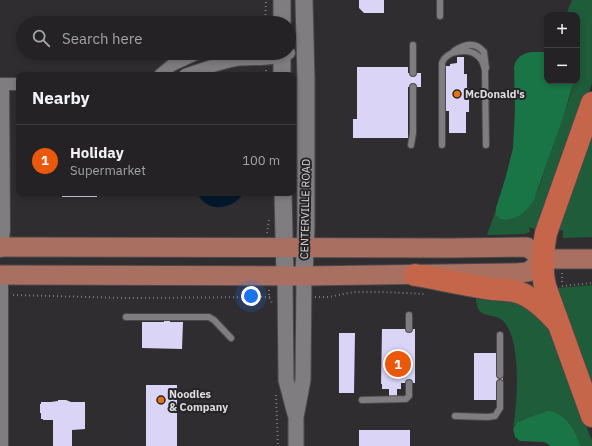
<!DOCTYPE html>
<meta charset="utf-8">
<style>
:root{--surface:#242225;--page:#2c2a2d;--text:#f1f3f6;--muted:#a3a4a7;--line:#413f42;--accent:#ea580c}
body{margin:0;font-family:"IBM Plex Sans",sans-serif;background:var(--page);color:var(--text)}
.controls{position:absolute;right:12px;top:12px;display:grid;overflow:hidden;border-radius:8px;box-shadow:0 2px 6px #0003}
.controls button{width:36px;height:36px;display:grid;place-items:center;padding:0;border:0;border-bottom:1px solid var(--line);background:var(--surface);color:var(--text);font:20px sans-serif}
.you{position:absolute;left:251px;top:296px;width:14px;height:14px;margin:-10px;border:3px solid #fff;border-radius:50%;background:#1a73e8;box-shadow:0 0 0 6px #1a73e833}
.badge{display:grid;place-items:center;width:26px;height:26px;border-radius:50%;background:var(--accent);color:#fff;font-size:13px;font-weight:700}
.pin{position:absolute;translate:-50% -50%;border:2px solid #fff;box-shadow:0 1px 4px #0006}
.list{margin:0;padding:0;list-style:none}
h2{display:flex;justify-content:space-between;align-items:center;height:52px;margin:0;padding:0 16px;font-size:17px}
h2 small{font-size:13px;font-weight:400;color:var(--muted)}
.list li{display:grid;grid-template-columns:26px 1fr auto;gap:12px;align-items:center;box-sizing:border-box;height:72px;padding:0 16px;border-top:1px solid var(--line)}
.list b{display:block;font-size:15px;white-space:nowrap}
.list p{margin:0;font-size:13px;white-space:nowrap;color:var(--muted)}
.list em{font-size:13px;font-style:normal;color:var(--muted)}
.icon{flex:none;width:22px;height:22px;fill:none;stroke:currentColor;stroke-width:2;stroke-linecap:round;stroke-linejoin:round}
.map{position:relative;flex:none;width:592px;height:446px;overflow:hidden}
.search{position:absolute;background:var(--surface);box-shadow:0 2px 6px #0003;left:16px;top:16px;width:280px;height:44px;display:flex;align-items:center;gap:10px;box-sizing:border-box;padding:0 14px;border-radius:22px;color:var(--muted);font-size:15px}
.panel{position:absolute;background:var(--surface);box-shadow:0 2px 6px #0003;left:16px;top:72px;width:280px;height:124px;border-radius:8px}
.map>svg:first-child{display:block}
</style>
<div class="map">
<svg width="592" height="446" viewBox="0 0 592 446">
<rect width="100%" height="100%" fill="#302d31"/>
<path fill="#1f5c3a" d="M 572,0 L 592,0 L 592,83 L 579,121 L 537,228 L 535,229 L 529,227 L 530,232 L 524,234 L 487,235 L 498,204 L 496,208 L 509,219 C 525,216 532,205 538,190 L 570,97 L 574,81 L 577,81 L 577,15 L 566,15 Z
M 592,122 L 592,237 L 563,238 L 563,231 L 555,229 Z
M 592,285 L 592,396 L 558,295 L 557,288 Z
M 476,298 L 511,300 L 544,316 L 592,441 L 592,446 L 581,446 C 568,416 560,405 527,418 C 520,420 515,422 513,429 C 517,404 522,345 505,323 C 495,310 476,322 476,298 Z"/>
<path fill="#197546" d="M 531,52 L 547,52 L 547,81 L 574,81 L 563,118 L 534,200 C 526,213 516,221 500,219 L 496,215 L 496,208 L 506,176 L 513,148 L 515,110 L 514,67 C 516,57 522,54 531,52 Z
M 549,411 C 568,414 574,430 581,446 L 551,446 L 544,442 L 520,441 L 515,437 L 513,429 L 517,422 L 535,415 Z"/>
<path fill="#03192b" d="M 197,193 L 244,193 C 232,210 208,214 197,193 Z"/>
<path fill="#dad5f6" d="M 359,0 L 384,0 L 384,13 L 364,13 L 359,8 Z
M 457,57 L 464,57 L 464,74 L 467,74 L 467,88 L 469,88 L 469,112 L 466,112 L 466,133 L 449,133 L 449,111 L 444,111 L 444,99 L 446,99 L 446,66 L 450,66 L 450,64 L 457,63 Z
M 357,67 L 408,67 L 408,73 L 421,73 L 421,87 L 408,87 L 408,138 L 353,138 L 353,119 L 357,119 Z
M 62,193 L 97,193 L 97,197 L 62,197 Z
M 164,320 L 170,320 L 170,322 L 183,322 L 182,349 L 142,348 L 142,322 L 164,322 Z
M 382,329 L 415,329 L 415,383 L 401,383 L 401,389 L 397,389 L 397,396 L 389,396 L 389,389 L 382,389 L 382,384 L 381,384 Z
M 339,333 L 355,333 L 354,393 L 339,393 Z
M 474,353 L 496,353 L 496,375 L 503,375 L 503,383 L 496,383 L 496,400 L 474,400 Z
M 146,385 L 177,385 L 177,446 L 146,446 Z
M 58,400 L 66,400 L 71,402 L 85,402 L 85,429 L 72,430 L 72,446 L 53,446 L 53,420 L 43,420 L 43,419 L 41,419 L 41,413 L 40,413 L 40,404 L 41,404 L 41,402 L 51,402 L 58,401 Z
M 359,430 L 410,430 L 410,446 L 359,446 Z"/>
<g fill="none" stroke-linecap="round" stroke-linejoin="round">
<defs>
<path id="service" d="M 440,0 L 440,16
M 454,51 C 465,44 475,41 484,52 L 486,68
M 413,73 L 413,45
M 411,145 L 413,133 L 413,87
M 442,145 L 442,63 C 446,51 468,47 478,56 C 482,59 484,65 485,70 L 486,145
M 126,317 L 209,317 L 214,320 L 231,338
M 409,329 L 409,315
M 500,335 L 500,375
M 362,400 L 406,399 L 409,396 L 409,383
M 455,416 L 488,417 L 495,416 L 500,408 L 500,383"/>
<path id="minor" d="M 160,75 L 172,65 L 198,53
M 185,75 C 202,69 219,63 236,60 C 252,58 275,61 289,53
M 0,84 L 19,84
M 0,251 L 3,241 L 4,229 L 3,84
M 2,446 L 2,275"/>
<path id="tertiary" d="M 285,276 L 286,380 L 295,414
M 296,446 L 296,417 L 303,380 L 304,276"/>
<path id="secondary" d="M 304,0 L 306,79 L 306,227 L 304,276
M 282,23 L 282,0
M 282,53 L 282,75
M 283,193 L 285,276"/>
<path id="primary" d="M 0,247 L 451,248 L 527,247 L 544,259 L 592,259
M 0,275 L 304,276 L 516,273 L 528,272 L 544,259"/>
<path id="motorway" d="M 592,103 L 546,233 C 543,249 541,270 545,286 L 592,416
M 415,275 C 440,279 466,285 492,289 C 503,290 514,289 525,295 C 537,301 547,311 556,321"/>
</defs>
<use href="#service" stroke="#4b494c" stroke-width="8"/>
<use href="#minor" stroke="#4b494c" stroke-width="14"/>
<use href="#tertiary" stroke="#4b494c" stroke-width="17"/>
<use href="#secondary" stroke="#4b494c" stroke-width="19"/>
<use href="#primary" stroke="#4b494c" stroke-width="21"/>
<use href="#motorway" stroke="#4b494c" stroke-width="24"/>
<path stroke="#7b787c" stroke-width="2" stroke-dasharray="1 3" stroke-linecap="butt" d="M 265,23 L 266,0
M 266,70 L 266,75
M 267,233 L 269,220
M 562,273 L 562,282
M 562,286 L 592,283
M 269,290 L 269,297 L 272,303
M 13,295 L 126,298 L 273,297
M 315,297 L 329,297 L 354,292 L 383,292 L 426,294
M 276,395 L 278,446"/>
<use href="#service" stroke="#807d80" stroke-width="6"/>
<use href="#minor" stroke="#807d80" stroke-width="12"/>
<use href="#tertiary" stroke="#807d80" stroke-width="15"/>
<use href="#secondary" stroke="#807d80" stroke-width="17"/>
<use href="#primary" stroke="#a96f60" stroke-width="19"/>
<use href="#motorway" stroke="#c5664a" stroke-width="22"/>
</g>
<g fill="#e8710a" stroke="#262427" stroke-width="1.5">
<circle cx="457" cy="94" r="4"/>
<circle cx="161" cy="400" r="4"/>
</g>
<g text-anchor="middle" stroke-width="4" stroke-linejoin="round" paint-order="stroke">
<g font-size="11" font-weight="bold" fill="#dddcde" stroke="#262427" text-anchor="start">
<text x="465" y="98">McDonald's</text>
<text x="169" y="398">Noodles<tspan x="169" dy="13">&amp; Company</tspan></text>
</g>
<g font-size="11" fill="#dddcde" stroke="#262427">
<text transform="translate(305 209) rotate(-89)" y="4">CENTERVILLE ROAD</text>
</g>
</g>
</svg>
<div class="controls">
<button>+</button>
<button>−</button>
</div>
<div class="you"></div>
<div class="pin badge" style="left:398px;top:364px">1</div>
<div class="search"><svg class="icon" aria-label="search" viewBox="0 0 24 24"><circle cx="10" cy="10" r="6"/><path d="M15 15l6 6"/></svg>Search here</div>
<section class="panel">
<h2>Nearby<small></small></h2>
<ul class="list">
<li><span class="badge">1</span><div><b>Holiday</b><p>Supermarket</p></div><em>100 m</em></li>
</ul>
</section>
</div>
